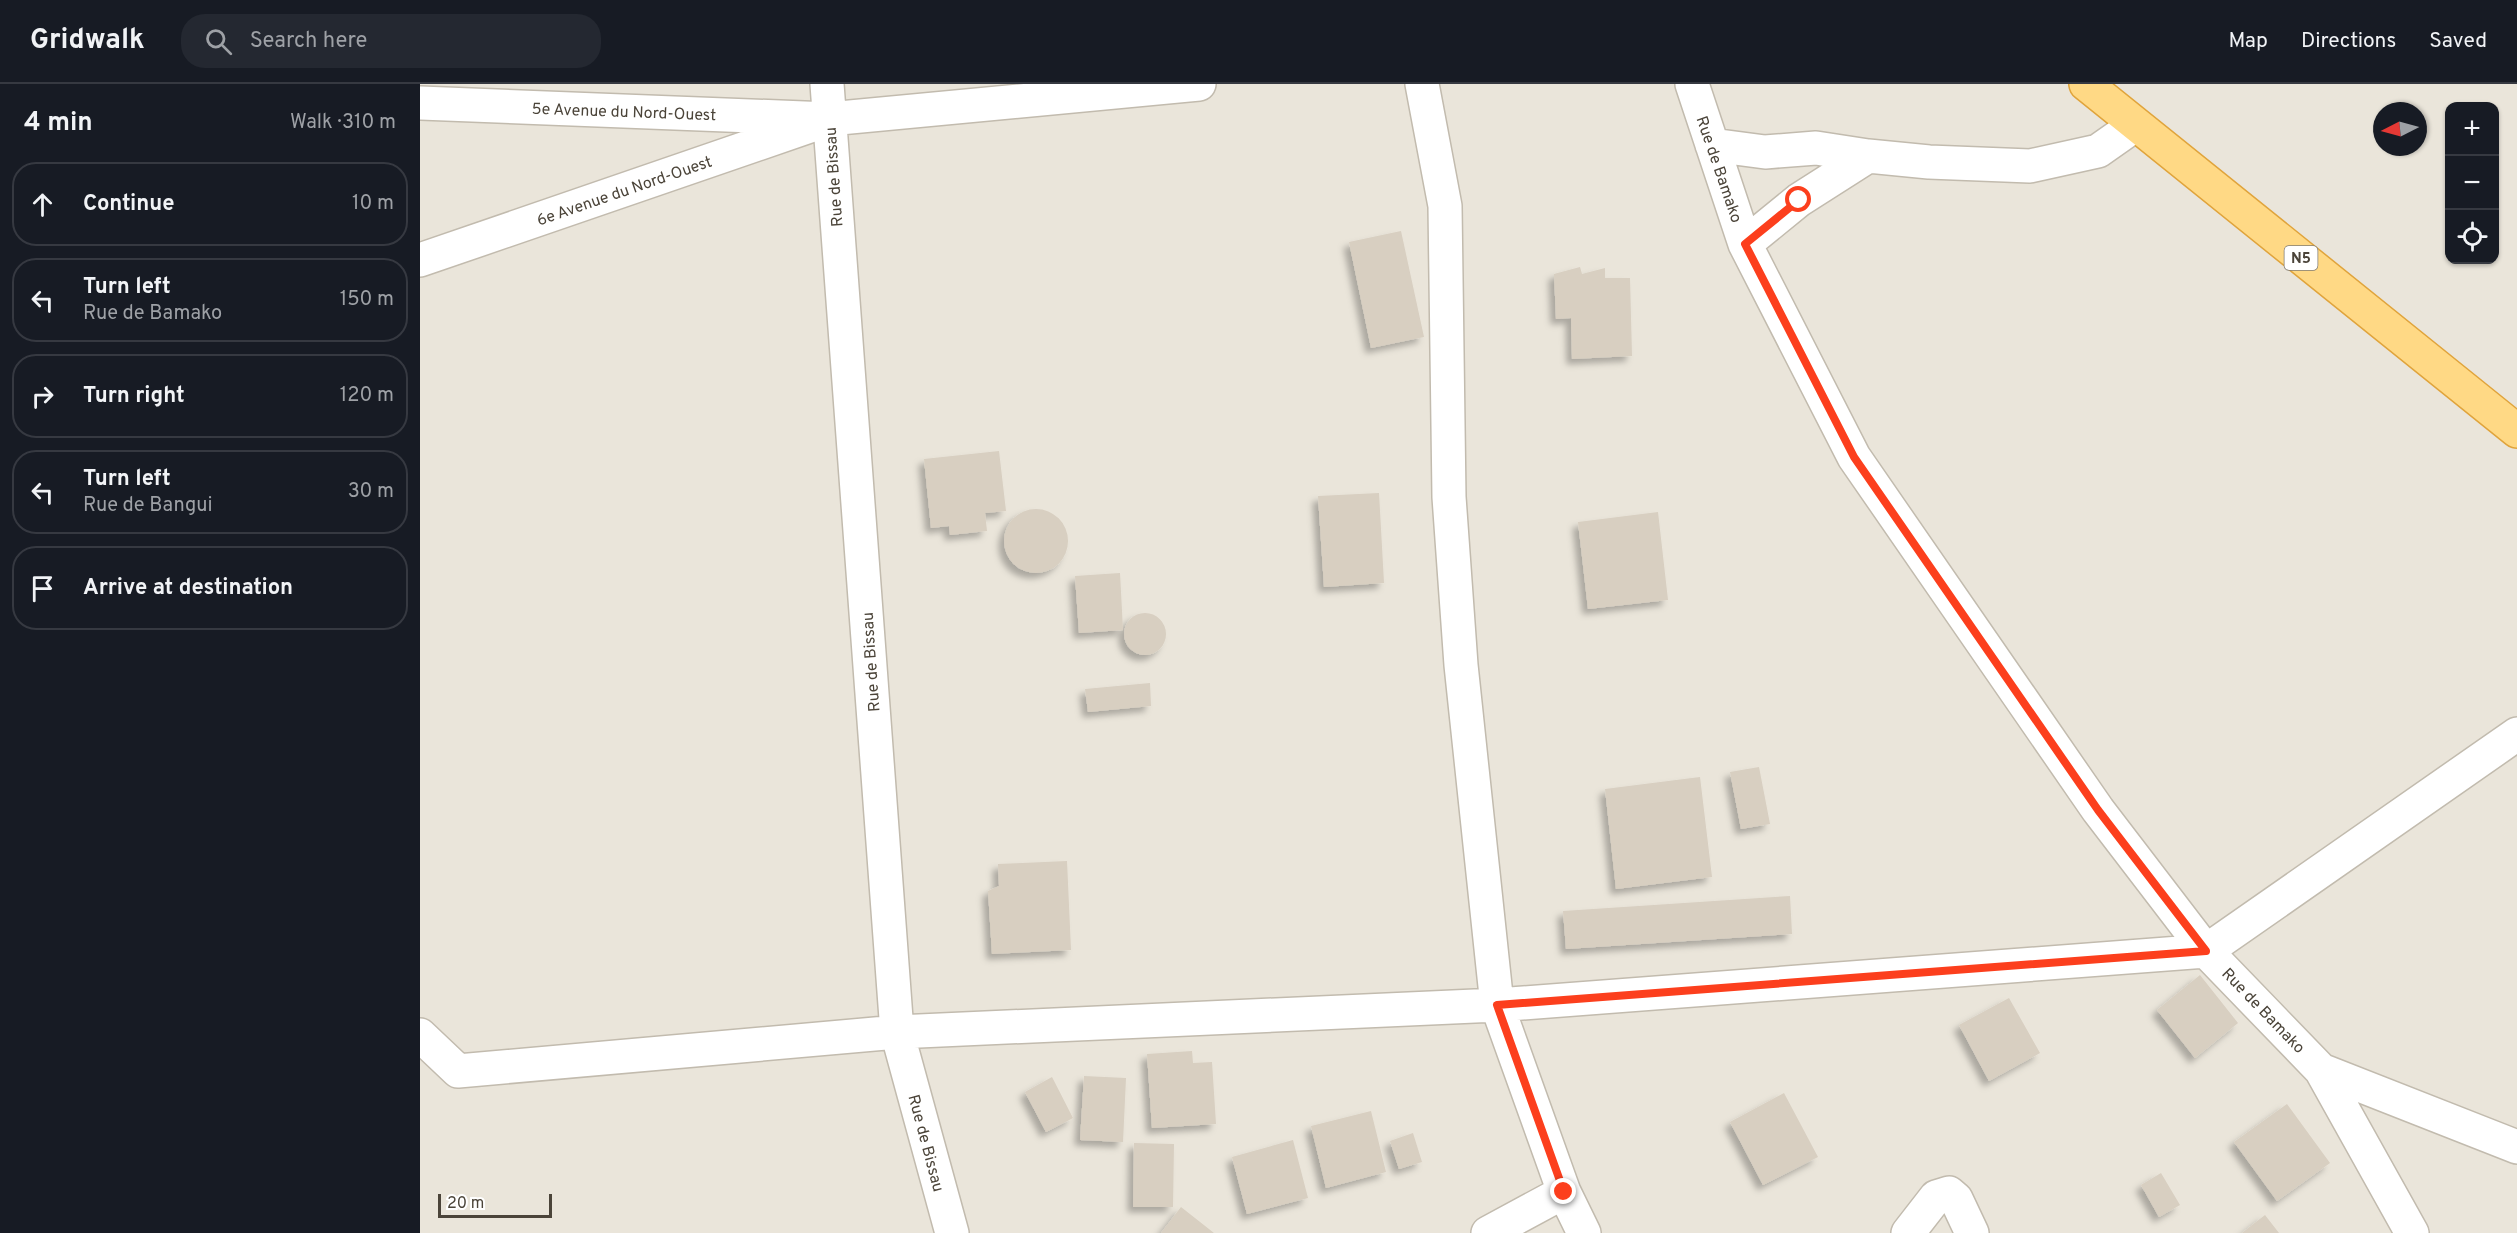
<!DOCTYPE html>
<meta charset="utf-8">
<style>
:root{--surface:#171b24;--page:#242831;--text:#f1f3f6;--muted:#9ea1a6;--line:#363941}
body{margin:0;font-family:Overpass,sans-serif;background:var(--page);color:var(--text)}
.controls{position:absolute;right:18px;top:18px;display:grid;overflow:hidden;border-radius:12px;box-shadow:0 2px 4px #0004}
.controls button{width:54px;height:54px;display:grid;place-items:center;padding:0;border:0;border-bottom:2px solid var(--line);background:var(--surface);color:var(--text);font:30px sans-serif}
.compass{position:absolute;left:1953px;top:18px;width:54px;height:54px;border-radius:50%;background:var(--surface);box-shadow:0 2px 4px #0004;rotate:264deg}
.scale{position:absolute;left:18px;bottom:15px;width:114px;box-sizing:border-box;padding-left:6px;border:3px solid #4b4439;border-top:0;font-size:16px;line-height:21px;white-space:nowrap;color:#4b4439;-webkit-text-stroke:4px #fff;paint-order:stroke}
.stop{position:absolute;width:18px;height:18px;margin:-14px;border:4px solid #fc3f1d;border-radius:50%;background:#fff}
.stop.end{background:#fc3f1d;border-color:#fff;box-shadow:0 2px 6px #0008}
.list{margin:0;padding:0;list-style:none}
h2{display:flex;justify-content:space-between;align-items:center;height:78px;margin:0;padding:0 24px;font-size:26px}
h2 small{font-size:20px;font-weight:400;color:var(--muted)}
.list li{display:grid;grid-template-columns:39px 1fr auto;gap:18px;align-items:center;box-sizing:border-box;height:84px;margin:0 12px 12px;padding:0 12px;border:2px solid var(--line);border-radius:24px}
.list b{display:block;font-size:22px;white-space:nowrap}
.list p{margin:0;font-size:20px;white-space:nowrap;color:var(--muted)}
.list em{font-size:20px;font-style:normal;color:var(--muted)}
.icon{flex:none;width:33px;height:33px;fill:none;stroke:currentColor;stroke-width:2;stroke-linecap:round;stroke-linejoin:round}
.map{position:relative;flex:none;width:2097px;height:1149px;overflow:hidden}
header{display:flex;align-items:center;gap:36px;box-sizing:border-box;height:84px;padding:0 30px;background:var(--surface);border-bottom:2px solid var(--line)}
header strong{font-size:28px}
nav{display:flex;gap:33px;margin-inline-start:auto;font-size:21px}
.search{width:420px;height:54px;background:var(--page);display:flex;align-items:center;gap:15px;box-sizing:border-box;padding:0 21px;border-radius:24px;color:var(--muted);font-size:22px}
main{display:flex}
aside{flex:1;background:var(--surface)}
.map>svg:first-child{display:block}
</style>
<header>
<strong>Gridwalk</strong>
<div class="search"><svg class="icon" aria-label="search" viewBox="0 0 24 24"><circle cx="10" cy="10" r="6"/><path d="M15 15l6 6"/></svg>Search here</div>
<nav><a>Map</a><a>Directions</a><a>Saved</a></nav>
</header>
<main>
<aside>
<h2>4 min<small>Walk · 310 m</small></h2>
<ul class="list">
<li><svg class="icon" aria-label="ahead" viewBox="0 0 24 24"><path d="M12 20V5M6 11l6-6 6 6"/></svg><div><b>Continue</b></div><em>10 m</em></li>
<li><svg class="icon" aria-label="left" viewBox="0 0 24 24"><path d="M17 20v-9H6M10 6l-5 5 5 5"/></svg><div><b>Turn left</b><p>Rue de Bamako</p></div><em>150 m</em></li>
<li><svg class="icon" aria-label="right" viewBox="0 0 24 24"><path d="M7 20v-9h11M14 6l5 5-5 5"/></svg><div><b>Turn right</b></div><em>120 m</em></li>
<li><svg class="icon" aria-label="left" viewBox="0 0 24 24"><path d="M17 20v-9H6M10 6l-5 5 5 5"/></svg><div><b>Turn left</b><p>Rue de Bangui</p></div><em>30 m</em></li>
<li><svg class="icon" aria-label="arrive" viewBox="0 0 24 24"><path d="M6 21V4h12l-3 4 3 4H6"/></svg><div><b>Arrive at destination</b></div></li>
</ul>
</aside>
<div class="map">
<svg width="2097" height="1149" viewBox="0 0 2097 1149">
<defs>
<filter id="shadow"><feDropShadow dx="-5.5" dy="5.5" stdDeviation="3" flood-color="#0004"/></filter>
</defs>
<rect width="100%" height="100%" fill="#f6f3ec"/>
<path fill="#eae5da" fill-rule="evenodd" d="M 0,0 L 2097,0 L 2097,1149 L 0,1149 ZM 2030,22 L 2074,22 L 2074,176 L 2030,176 ZM 1962,27 L 1998,27 L 1998,63 L 1962,63 Z"/>
<path fill="#d8cfc1" filter="url(#shadow)" d="M 981,147 L 1004,253 L 951,264 L 929,158 Z
M 1160,183 L 1162,190 L 1185,184 L 1185,194 L 1210,194 L 1212,272 L 1152,275 L 1151,234 L 1136,235 L 1134,190 Z
M 579,367 L 586,427 L 565,429 L 567,447 L 530,451 L 529,442 L 511,444 L 504,375 Z
M 959,409 L 964,499 L 904,503 L 898,412 Z
M584 457a32 32 0 1 1 64 0a32 32 0 1 1-64 0Z
M 1238,428 L 1248,516 L 1168,525 L 1158,438 Z
M 700,489 L 703,546 L 659,549 L 655,492 Z
M704 550a21 21 0 1 1 42 0a21 21 0 1 1-42 0Z
M 730,599 L 731,622 L 668,628 L 665,605 Z
M 1339,683 L 1350,740 L 1321,745 L 1310,688 Z
M 1280,693 L 1292,793 L 1196,805 L 1185,705 Z
M 647,777 L 651,866 L 572,870 L 568,807 L 579,802 L 578,780 Z
M 1370,812 L 1372,850 L 1146,865 L 1143,827 Z
M 1780,891 L 1818,939 L 1775,974 L 1737,926 Z
M 1589,914 L 1620,969 L 1569,997 L 1539,941 Z
M 772,967 L 773,979 L 792,978 L 796,1040 L 732,1044 L 727,970 Z
M 664,992 L 706,994 L 703,1058 L 660,1056 Z
M 632,993 L 653,1034 L 626,1048 L 605,1008 Z
M 1364,1009 L 1398,1073 L 1343,1101 L 1310,1038 Z
M 1867,1020 L 1910,1079 L 1857,1117 L 1814,1058 Z
M 951,1027 L 966,1088 L 906,1104 L 891,1042 Z
M 993,1049 L 1002,1078 L 979,1085 L 970,1057 Z
M 873,1056 L 888,1114 L 827,1130 L 812,1073 Z
M 714,1059 L 754,1060 L 753,1123 L 713,1123 Z
M 1741,1089 L 1760,1121 L 1739,1133 L 1721,1101 Z
M 761,1123 L 794,1149 L 741,1149 Z
M 1845,1131 L 1859,1149 L 1822,1149 Z"/>
<g fill="none" stroke-linecap="round" stroke-linejoin="round">
<defs>
<path id="minor" d="M 407,0 L 477,948 L 532,1149
M 1002,0 L 1025,122 L 1029,413 L 1041,581 L 1077,921 L 1144,1108 L 1164,1149
M 1272,0 L 1325,160 L 1434,373 L 1678,726 L 1786,867 L 1901,986 L 1992,1149
M 0,19 L 409,35 L 779,0
M 1292,61 L 1345,68 L 1396,64 L 1448,72
M 1325,160 L 1379,116 L 1448,72 L 1509,78 L 1610,82 L 1678,67 L 1715,41
M 0,176 L 390,42
M 0,951 L 38,987 L 477,948 L 1077,921 L 1786,867 L 2097,650
M 1901,986 L 2097,1063
M 1068,1149 L 1144,1108
M 1488,1149 L 1516,1113 L 1529,1109 L 1536,1115 L 1552,1149"/>
<path id="trunk" d="M 1666,0 L 2097,347"/>
</defs>
<use href="#minor" stroke="#c2bbae" stroke-width="36"/>
<use href="#trunk" stroke="#e0a43c" stroke-width="36"/>
<use href="#minor" stroke="#fff" stroke-width="33"/>
<use href="#trunk" stroke="#ffd985" stroke-width="33"/>
</g>
<g fill="none" stroke-linecap="round" stroke-linejoin="round">
<path stroke="#fc3f1d" stroke-width="8" d="M 1144,1108 L 1077,921 L 1786,867 L 1678,726 L 1434,373 L 1325,160 L 1379,116"/>
</g>
<g text-anchor="middle" stroke-width="6" stroke-linejoin="round" paint-order="stroke">
<rect fill="#fff" stroke="#817c74" stroke-width="1.5" x="1864.5" y="162" width="33" height="24" rx="4.5"/>
<g font-size="15" font-weight="bold" fill="#4b4439">
<text x="1881" y="179">N5</text>
</g>
<g font-size="16" fill="#4b4439" stroke="#fff">
<text transform="translate(204 27) rotate(2)" y="6">5e Avenue du Nord-Ouest</text>
<text transform="translate(1300 85) rotate(71)" y="6">Rue de Bamako</text>
<text transform="translate(413 93) rotate(-94)" y="6">Rue de Bissau</text>
<text transform="translate(204 106) rotate(-19)" y="6">6e Avenue du Nord-Ouest</text>
<text transform="translate(450 578) rotate(-94)" y="6">Rue de Bissau</text>
<text transform="translate(1844 926) rotate(46)" y="6">Rue de Bamako</text>
<text transform="translate(507 1059) rotate(75)" y="6">Rue de Bissau</text>
</g>
</g>
</svg>
<div class="controls">
<button>+</button>
<button>−</button>
<button><svg class="icon" aria-label="locate" viewBox="0 0 24 24"><circle cx="12" cy="12" r="6"/><path d="M12 2v4M12 18v4M2 12h4M18 12h4"/></svg></button>
</div>
<svg class="compass" viewBox="-18 -18 36 36"><path d="M0-13l5 13h-10z" fill="#e53935"/><path d="M0 13l5-13h-10z" fill="#9ea1a6"/></svg>
<div class="scale">20 m</div>
<div class="stop" style="left:1379px;top:116px"></div>
<div class="stop end" style="left:1144px;top:1108px"></div>
</div>
</main>
